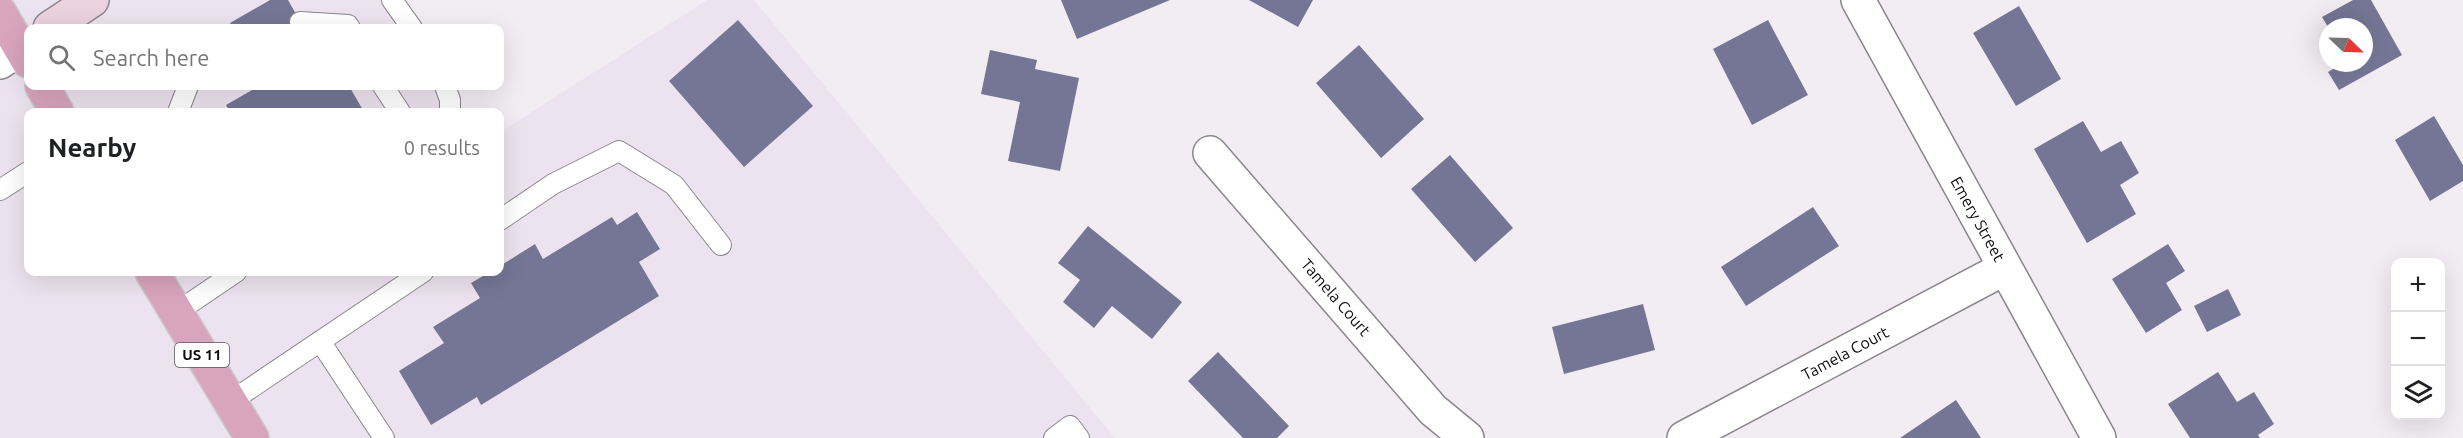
<!DOCTYPE html>
<meta charset="utf-8">
<style>
:root{--surface:#fff;--page:#f2f2f2;--text:#202124;--muted:#757577;--line:#e0e0e0}
body{margin:0;font-family:Ubuntu,sans-serif;background:var(--page);color:var(--text)}
.controls{position:absolute;right:18px;bottom:18px;display:grid;overflow:hidden;border-radius:12px;box-shadow:0 6px 24px #0002}
.controls button{width:54px;height:54px;display:grid;place-items:center;padding:0;border:0;border-bottom:2px solid var(--line);background:var(--surface);color:var(--text);font:30px sans-serif}
.compass{position:absolute;left:2319px;top:18px;width:54px;height:54px;border-radius:50%;background:var(--surface);box-shadow:0 6px 24px #0002;rotate:113deg}
.list{margin:0;padding:0;list-style:none}
h2{display:flex;justify-content:space-between;align-items:center;height:78px;margin:0;padding:0 24px;font-size:26px}
h2 small{font-size:20px;font-weight:400;color:var(--muted)}
.icon{flex:none;width:33px;height:33px;fill:none;stroke:currentColor;stroke-width:2;stroke-linecap:round;stroke-linejoin:round}
.map{position:relative;flex:none;width:2463px;height:438px;overflow:hidden}
.search{position:absolute;background:var(--surface);box-shadow:0 6px 24px #0002;left:24px;top:24px;width:480px;height:66px;display:flex;align-items:center;gap:15px;box-sizing:border-box;padding:0 21px;border-radius:12px;color:var(--muted);font-size:22px}
.panel{position:absolute;background:var(--surface);box-shadow:0 6px 24px #0002;left:24px;top:108px;width:480px;height:168px;border-radius:12px}
.map>svg:first-child{display:block}
</style>
<div class="map">
<svg width="2463" height="438" viewBox="0 0 2463 438">
<rect width="100%" height="100%" fill="#f2edf3"/>
<path fill="#ede3f0" d="M 0,0 L 390,0 L 408,28 L 28,28 L 28,86 L 446,86 L 463,112 L 28,112 L 28,272 L 500,272 L 500,132 L 707,0 L 754,0 L 1115,438 L 0,438 Z"/>
<path fill="#757695" d="M 270,0 L 288,0 L 304,28 L 233,28 L 230,23 Z
M 1061,0 L 1170,0 L 1077,39 Z
M 1249,0 L 1313,0 L 1298,27 Z
M 2353,0 L 2371,0 L 2402,55 L 2339,90 L 2328,72 L 2343,63 L 2364,63 L 2364,27 L 2328,27 L 2322,17 Z
M 2019,6 L 2061,79 L 2016,106 L 1973,33 Z
M 738,20 L 813,106 L 744,167 L 669,81 Z
M 1768,20 L 1808,95 L 1752,125 L 1713,49 Z
M 1359,45 L 1424,119 L 1381,158 L 1316,83 Z
M 990,50 L 1037,60 L 1035,69 L 1079,78 L 1060,171 L 1008,161 L 1020,102 L 981,94 Z
M 259,86 L 349,86 L 363,110 L 359,112 L 230,112 L 226,105 Z
M 2434,116 L 2463,165 L 2463,181 L 2430,201 L 2395,140 Z
M 2083,121 L 2101,152 L 2121,141 L 2139,173 L 2120,185 L 2136,214 L 2087,243 L 2034,149 Z
M 1450,155 L 1513,228 L 1475,262 L 1411,189 Z
M 1813,207 L 1839,246 L 1746,306 L 1721,267 Z
M 637,212 L 660,249 L 639,262 L 659,296 L 481,405 L 477,397 L 431,425 L 399,371 L 444,343 L 433,327 L 480,298 L 471,283 L 490,272 L 500,272 L 500,266 L 535,244 L 543,259 L 612,217 L 617,225 Z
M 1088,226 L 1182,302 L 1152,339 L 1112,306 L 1094,328 L 1063,302 L 1080,280 L 1058,263 Z
M 2168,244 L 2185,271 L 2166,283 L 2182,310 L 2146,333 L 2112,279 Z
M 2228,289 L 2241,315 L 2207,332 L 2194,306 Z
M 1643,304 L 1655,350 L 1564,374 L 1552,327 Z
M 1218,352 L 1289,426 L 1277,438 L 1243,438 L 1188,381 Z
M 2218,372 L 2237,402 L 2254,392 L 2274,424 L 2258,435 L 2260,438 L 2190,438 L 2168,404 Z
M 1956,400 L 1981,438 L 1900,438 Z"/>
<g fill="none" stroke-linecap="round" stroke-linejoin="round">
<defs>
<path id="lane" d="M 392,0 L 412,28
M 300,22 L 348,25 L 350,28
M 383,86 L 400,112
M 445,86 L 450,100 L 450,112
M 178,112 L 188,86
M 0,190 L 28,172
M 500,220 L 553,184 L 619,151 L 674,185 L 721,245
M 177,312 L 236,272
M 320,341 L 384,438
M 230,402 L 423,272
M 1054,438 L 1070,426 L 1079,438"/>
<path id="street" d="M 1858,0 L 2099,438
M 0,62 L 21,48
M 1210,153 L 1433,410 L 1467,438
M 1684,438 L 2005,268"/>
<path id="secondary" d="M 50,28 L 92,0"/>
<path id="primary" d="M 0,13 L 28,61
M 42,86 L 57,112
M 152,272 L 252,438"/>
</defs>
<use href="#lane" stroke="#8a868c" stroke-width="22"/>
<use href="#street" stroke="#8a868c" stroke-width="36"/>
<use href="#secondary" stroke="#8a868c" stroke-width="36"/>
<use href="#primary" stroke="#cacaca" stroke-width="36"/>
<use href="#lane" stroke="#fff" stroke-width="20"/>
<use href="#street" stroke="#fff" stroke-width="33"/>
<use href="#secondary" stroke="#ecd1de" stroke-width="33"/>
<use href="#primary" stroke="#d9a4be" stroke-width="33"/>
</g>
<g text-anchor="middle" stroke-width="4.5" stroke-linejoin="round" paint-order="stroke">
<rect fill="#fff" stroke="#565556" stroke-width="1.5" x="175" y="343" width="54" height="24" rx="4.5"/>
<g font-size="15" font-weight="bold" fill="#0e0c0e">
<text x="202" y="360">US 11</text>
</g>
<g font-size="16" fill="#0e0c0e" stroke="#fff">
<text transform="translate(1978 219) rotate(61)" y="6">Emery Street</text>
<text transform="translate(1336 297) rotate(49)" y="6">Tamela Court</text>
<text transform="translate(1845 353) rotate(-28)" y="6">Tamela Court</text>
</g>
</g>
</svg>
<div class="controls">
<button>+</button>
<button>−</button>
<button><svg class="icon" aria-label="layers" viewBox="0 0 24 24"><path d="M12 4l9 5-9 5-9-5zM3 14l9 5 9-5"/></svg></button>
</div>
<svg class="compass" viewBox="-18 -18 36 36"><path d="M0-13l5 13h-10z" fill="#e53935"/><path d="M0 13l5-13h-10z" fill="#757577"/></svg>
<div class="search"><svg class="icon" aria-label="search" viewBox="0 0 24 24"><circle cx="10" cy="10" r="6"/><path d="M15 15l6 6"/></svg>Search here</div>
<section class="panel">
<h2>Nearby<small>0 results</small></h2>
<ul class="list">
</ul>
</section>
</div>
